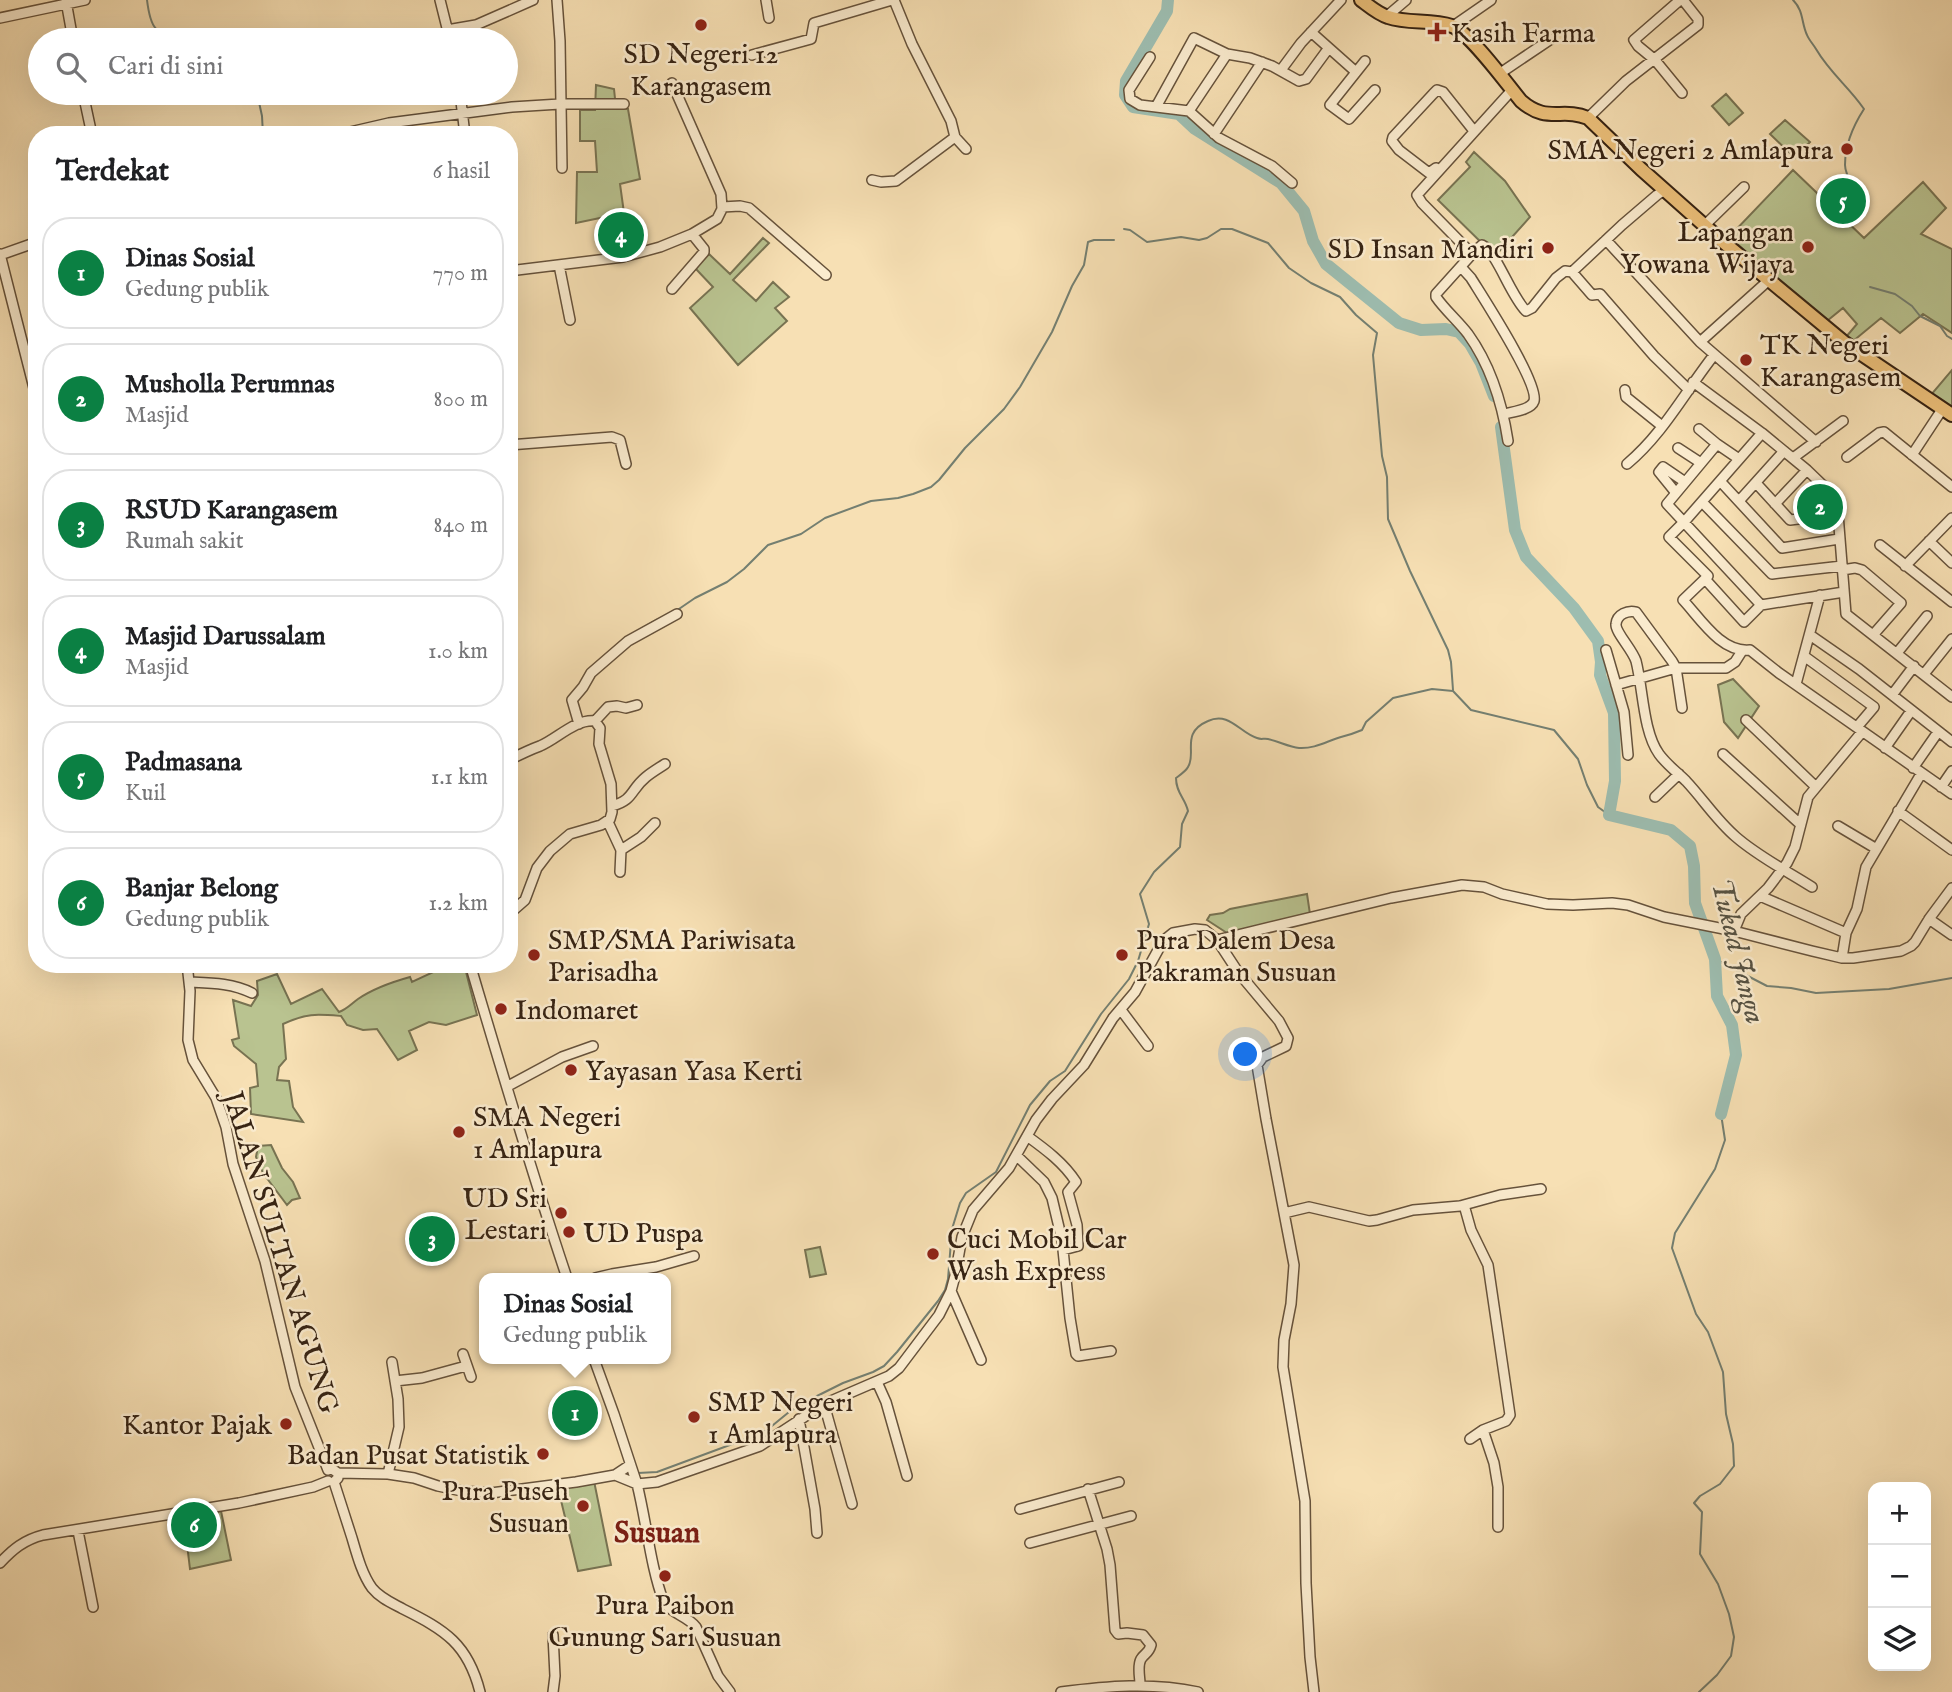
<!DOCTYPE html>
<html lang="id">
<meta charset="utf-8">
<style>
:root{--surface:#fff;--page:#f2f2f2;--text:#202124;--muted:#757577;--line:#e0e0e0;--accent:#0b8043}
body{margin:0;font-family:"IM FELL English",serif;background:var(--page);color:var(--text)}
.controls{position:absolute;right:21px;bottom:21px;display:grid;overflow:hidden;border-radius:14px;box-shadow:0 7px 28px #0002}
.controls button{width:63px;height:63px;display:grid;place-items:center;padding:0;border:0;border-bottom:2px solid var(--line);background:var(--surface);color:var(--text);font:35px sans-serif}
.you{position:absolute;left:1246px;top:1055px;width:24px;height:24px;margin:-18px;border:5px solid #fff;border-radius:50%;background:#1a73e8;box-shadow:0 0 0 10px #1a73e833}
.badge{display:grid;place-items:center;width:46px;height:46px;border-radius:50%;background:var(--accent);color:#fff;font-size:23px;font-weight:700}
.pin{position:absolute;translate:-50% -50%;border:4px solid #fff;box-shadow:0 2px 7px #0006}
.popup{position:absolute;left:479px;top:1273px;width:192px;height:91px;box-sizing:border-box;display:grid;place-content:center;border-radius:14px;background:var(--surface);filter:drop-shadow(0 2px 5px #0005);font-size:23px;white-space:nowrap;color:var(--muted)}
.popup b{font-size:26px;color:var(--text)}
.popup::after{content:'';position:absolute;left:50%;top:100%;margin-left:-14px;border:14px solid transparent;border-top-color:var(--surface)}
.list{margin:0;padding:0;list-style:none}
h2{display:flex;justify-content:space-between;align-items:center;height:91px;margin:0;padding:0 28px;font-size:30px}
h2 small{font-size:23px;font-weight:400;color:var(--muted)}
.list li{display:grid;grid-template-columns:46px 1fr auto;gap:21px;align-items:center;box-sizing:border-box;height:112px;margin:0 14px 14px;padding:0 14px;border:2px solid var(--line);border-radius:28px}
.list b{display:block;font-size:26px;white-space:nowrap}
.list p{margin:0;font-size:23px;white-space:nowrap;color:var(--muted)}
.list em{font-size:23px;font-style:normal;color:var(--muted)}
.icon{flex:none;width:38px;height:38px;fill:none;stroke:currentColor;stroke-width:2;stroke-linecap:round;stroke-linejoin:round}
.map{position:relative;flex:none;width:1952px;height:1692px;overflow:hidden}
.search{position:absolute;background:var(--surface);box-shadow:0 7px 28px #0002;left:28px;top:28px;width:490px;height:77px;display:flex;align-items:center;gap:18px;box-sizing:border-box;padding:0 24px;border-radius:38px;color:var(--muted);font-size:26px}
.panel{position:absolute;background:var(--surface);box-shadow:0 7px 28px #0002;left:28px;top:126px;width:490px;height:847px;border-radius:28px}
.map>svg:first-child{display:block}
</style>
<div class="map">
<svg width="1952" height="1692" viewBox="0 0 1952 1692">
<rect width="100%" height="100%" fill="#f7e0b4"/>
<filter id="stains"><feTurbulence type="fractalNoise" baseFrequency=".00286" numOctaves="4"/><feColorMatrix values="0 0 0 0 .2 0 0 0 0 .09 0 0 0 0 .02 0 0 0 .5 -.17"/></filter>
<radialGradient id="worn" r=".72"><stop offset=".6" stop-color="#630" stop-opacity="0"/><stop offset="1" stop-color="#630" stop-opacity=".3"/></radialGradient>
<path fill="#b9c390" stroke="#787352" stroke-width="2" d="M 596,85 L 614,89 L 616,108 L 628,109 L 640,179 L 620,184 L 624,213 L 576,223 L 577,172 L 597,172 L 595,141 L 580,141 L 580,110 L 595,110 Z
M 1726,94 L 1743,113 L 1729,125 L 1712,106 Z
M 1785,120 L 1810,142 L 1795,158 L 1770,134 Z
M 1474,152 L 1505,181 L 1530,217 L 1495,256 L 1438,200 L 1470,167 L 1466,162 Z
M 1793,170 L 1864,238 L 1923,182 L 1946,208 L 1921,234 L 1952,249 L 1952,333 L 1923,314 L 1900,333 L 1881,318 L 1852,342 L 1846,337 L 1857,324 L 1843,308 L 1827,321 L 1729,237 Z
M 763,238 L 769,243 L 733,280 L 756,301 L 773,282 L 789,297 L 775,308 L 787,321 L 738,365 L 690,308 L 713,287 L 695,268 L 709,254 L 730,274 Z
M 1952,370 L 1952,411 L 1930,396 Z
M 1733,679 L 1759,706 L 1738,738 L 1724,722 L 1718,685 Z
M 1307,894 L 1310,914 L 1227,933 L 1207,920 L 1210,915 L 1223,913 L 1230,909 Z
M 439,964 L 464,964 L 477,1015 L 446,1025 L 429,1022 L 409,1031 L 417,1050 L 398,1060 L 377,1029 L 363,1030 L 347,1025 L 341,1016 C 316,1014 307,1013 283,1024 L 286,1059 L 279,1067 L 277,1080 L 289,1081 L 293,1107 L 303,1122 L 251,1114 L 250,1088 L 258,1086 L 256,1064 L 234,1046 L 232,1040 L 239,1038 L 233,1000 L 251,1006 L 258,995 L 257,981 L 277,974 L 291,1004 L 322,989 L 339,1012 C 347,1009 351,1004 358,999 C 374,988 392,982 410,977 L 412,982 L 440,969 Z
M 271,1145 L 282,1168 L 293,1182 L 300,1198 L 292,1200 L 287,1205 L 263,1173 L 256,1157 L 258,1146 Z
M 820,1247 L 826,1274 L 810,1277 L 805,1250 Z
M 594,1481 L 611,1565 L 578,1571 L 558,1488 Z
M 221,1511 L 231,1560 L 190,1569 L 184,1519 Z"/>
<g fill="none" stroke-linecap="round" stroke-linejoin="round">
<path stroke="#747f71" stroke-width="2" d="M 147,0 C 151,33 156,32 186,40
M 1793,0 C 1804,11 1801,22 1807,35 C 1809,40 1813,44 1816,49 C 1830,73 1849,87 1864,109 C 1853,126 1845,145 1845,165 C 1845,178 1861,197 1858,206 C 1857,208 1852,213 1851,215
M 257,93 L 262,116 L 263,135
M 1124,229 L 1130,230 L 1147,242 L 1181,237 L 1199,240 L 1207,238 L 1221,229 L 1232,229 L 1268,243 L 1289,268 L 1311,283 L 1340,297 L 1356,315 L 1377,333 L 1373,355 L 1382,456 L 1387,477 L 1388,519 L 1410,571 L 1448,650 L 1451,662 L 1453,690
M 1870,287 L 1895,294 L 1912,306 L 1920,316 L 1940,326 L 1947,336 L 1952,339
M 676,611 L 695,598 L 727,582 L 744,569 L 768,545 L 801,534 L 825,518 L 871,501 L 898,498 L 913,494 L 931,487 L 939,480 L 965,448 L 1004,409 L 1020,387 L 1052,332 L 1072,286 L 1084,265 L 1088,242 L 1094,240 L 1114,240
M 642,628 L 658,619
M 1715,959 L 1767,986 L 1791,988 L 1816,993 L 1889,989 L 1952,978
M 638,1473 L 657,1472 L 754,1436 L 767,1430 L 789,1412 L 817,1396 L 843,1383 L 873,1372 L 884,1366 L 897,1352 L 938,1301 L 945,1290 L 948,1279 L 952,1229 L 960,1203 L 966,1193 L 996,1172 L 1030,1105 L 1050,1081 L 1065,1071 L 1101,1014 L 1129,979 L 1138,961 L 1149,924 L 1140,894 L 1154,872 L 1180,847 L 1182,824 L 1188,811 C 1185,798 1176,793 1176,778 C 1180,775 1186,771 1188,767 C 1197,753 1180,733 1208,721 C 1229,711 1240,733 1257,738 C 1262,740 1263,738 1268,739 C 1278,741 1289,747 1299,748 C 1315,749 1327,741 1341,737 C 1349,735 1355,733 1362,730 L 1366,722 L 1393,698 L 1432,689 L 1453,691 L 1471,710 L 1554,730 L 1578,759 L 1587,785 L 1598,807 L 1609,815
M 1699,1692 L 1717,1675 L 1731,1656 L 1734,1637 L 1729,1614 L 1718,1584 L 1700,1554 L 1702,1512 L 1694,1503 L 1700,1496 L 1720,1484 L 1734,1466 L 1733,1444 L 1726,1414 L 1723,1372 L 1708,1332 L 1696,1314 L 1672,1248 L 1675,1233 L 1715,1169 L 1725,1140 L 1721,1114"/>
<path stroke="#9dbdb0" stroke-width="12" d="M 1168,0 L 1167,11 L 1126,81 L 1125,95 L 1133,107 L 1179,114 L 1195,129 L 1281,183 L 1304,211 L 1313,241 L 1326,264 L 1399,323 L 1421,330 L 1446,329 L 1459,332 L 1470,344 L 1481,363 L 1494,396
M 1501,427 L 1515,530 L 1526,557 L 1574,608 L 1598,641 L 1601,662 L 1600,675 L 1614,713 L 1615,781 L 1609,815 L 1671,830 L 1690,846 L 1694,866 L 1695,903 L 1715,959 L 1717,996 L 1732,1025 L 1736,1055 L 1721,1114"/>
<defs>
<path id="minor" d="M 440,0 L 450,40
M 557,0 L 560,41 L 562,168
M 766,0 L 769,18
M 894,0 L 912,44 L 951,121 L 955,137 L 966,149
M 1680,0 L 1634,40 L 1638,46 L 1655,60 L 1682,93
M 66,1 L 73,40
M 1386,17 L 1406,0
M 0,18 L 85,0
M 1452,27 L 1491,0
M 447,30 L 476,25 L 533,0
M 1311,32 L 1356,72
M 752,55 L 811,39 L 814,23 L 892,0
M 1150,57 L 1129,90 L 1130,99 L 1140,105 L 1189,111 L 1219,138 L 1272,166 L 1292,183
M 1365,61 L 1330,105 L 1349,119 L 1375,90
M 1281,70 L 1301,43 L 1341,0
M 1499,74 L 1551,39
M 83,93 L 92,135
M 460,93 L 465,135
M 1156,107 L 1194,38 L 1227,54 L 1250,58 L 1272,66 L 1299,81 L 1306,79 L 1328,49
M 1189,111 L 1227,54
M 1588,118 L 1626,81 L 1698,25 L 1698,19 L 1683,0
M 1214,134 L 1262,62
M 337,135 L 389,123 L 512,107 L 560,104 L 624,104
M 1436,168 L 1429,173 L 1399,150 L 1392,141 L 1393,137 L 1433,94 L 1437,90 L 1443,92 L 1474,131
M 872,180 L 881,182 L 896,181 L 955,137
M 722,207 L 740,206 L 749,208 L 826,275
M 1705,225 L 1744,187
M 1606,240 L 1700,342 L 1816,442
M 0,254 L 37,400
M 1472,254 L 1422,203 L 1417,195 L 1512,90
M 0,255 L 37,242
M 559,265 L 570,320
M 1461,267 L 1471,278 C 1482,296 1539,383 1534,401 C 1531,410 1512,412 1504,414
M 509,271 L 623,257 L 660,247 L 692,234 L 717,219 L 722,209 L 721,194 L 672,83
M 1572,272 L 1622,225 L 1657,195 L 1665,190
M 672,289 L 704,252 L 704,249 L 692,234
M 1700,342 L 1769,280
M 1693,382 L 1762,433 L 1807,470 L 1833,495 L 1838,514 L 1846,614 L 1952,697
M 1625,390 L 1626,397 L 1662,426
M 1699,429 L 1717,444 L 1739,459
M 1762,433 L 1685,521 L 1669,537 L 1708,576 L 1683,600 C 1700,618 1721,653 1750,650 L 1779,673 L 1952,794
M 1508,441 C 1502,402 1491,366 1468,334 C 1458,321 1445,310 1436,297 L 1436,294 L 1472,254 L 1482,245 C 1497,252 1510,295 1526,311 L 1532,308 L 1556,278 L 1565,271 L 1572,272 L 1592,295 L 1600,294 L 1654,356 L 1689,390
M 1717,444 L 1667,504 L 1761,605 L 1844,592
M 509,445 L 612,437 L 620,440 L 626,464
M 1678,448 L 1701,463
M 1912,455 L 1943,408
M 1847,457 L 1879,433 L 1884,432 L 1952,487
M 1793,458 L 1843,421
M 1627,464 C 1663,434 1685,392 1714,355
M 1720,481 L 1782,548 L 1839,539
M 1756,483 L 1790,520 L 1838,514
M 1676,493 L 1659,472 L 1663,467 L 1685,482
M 1739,501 L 1784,451
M 1702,502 L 1772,574 L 1842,566
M 1775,504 L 1807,470
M 1929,541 L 1952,563
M 1880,545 L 1952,602
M 1905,566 L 1952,518
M 1842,570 L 1855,568 L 1862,570 L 1901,603 L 1873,635
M 1705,579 L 1744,622 L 1761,605
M 1810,635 L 1859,669 L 1952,742
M 1606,650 L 1624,712 L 1628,755
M 1897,653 L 1927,616
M 1804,656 L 1874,707 L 1857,727
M 1924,674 L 1952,639
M 1796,684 L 1820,595
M 1616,685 L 1676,668 L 1726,668 L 1735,662 L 1742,651
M 1892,695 L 1914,666
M 1682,708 L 1676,668 L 1672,661 L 1636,612 C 1628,610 1617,614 1616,624 C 1615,632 1632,649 1636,661 C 1643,688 1643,732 1659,754 C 1667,765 1677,772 1686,781 C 1703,799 1717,821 1736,837 C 1759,857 1787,871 1812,887
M 1746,720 L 1816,787
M 579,724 L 572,700 L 583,687 L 591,673 L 628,641 L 677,614
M 1885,748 L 1911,711
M 1723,754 L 1800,824
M 509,760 C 519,755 529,750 540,746 C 557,739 575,719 595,721 L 608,707 L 617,706 L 626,708 L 637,705
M 1913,768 L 1938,732
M 1941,787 L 1952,771
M 1655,797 L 1679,774
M 612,806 C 634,800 630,790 646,777 C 652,772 659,768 665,764
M 1898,811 L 1952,850
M 608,822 L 621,850 L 620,872
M 1838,826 L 1875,848
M 621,850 L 641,837 L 655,823
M 1760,896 L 1846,933
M 509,914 L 525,900 L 537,868 L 550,851 L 570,834 L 601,825 L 610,819 L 612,812 L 611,784 L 599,744 L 600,728 L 595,721
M 1929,919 L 1952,935
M 1734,931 L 1741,914 L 1768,888 L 1787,863 L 1795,847 L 1808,797 L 1862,732
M 1217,940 L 1238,972 L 1279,1021 L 1288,1038 L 1286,1046 L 1263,1057 L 1257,1065 L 1266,1119 L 1294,1265 L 1291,1304 L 1284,1340 L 1283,1367 L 1305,1501 L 1306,1583 L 1310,1657 L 1314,1692
M 1842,958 L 1846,933 L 1857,909 L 1866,867 L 1921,774
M 187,964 L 190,991 L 188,1040 L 193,1060 L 216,1098 L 226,1127 L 233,1164 L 265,1261 L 295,1387 L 328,1470
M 470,964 C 501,1069 532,1174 567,1278
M 189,982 C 211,983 232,983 252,993
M 1121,1010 L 1148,1046
M 508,1086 L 562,1057 L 593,1046
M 1027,1136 C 1045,1149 1064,1163 1076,1182 L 1068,1192 L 1077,1225 L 1078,1246 L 1063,1250
M 1017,1156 L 1044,1182 L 1052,1198 L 1062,1240 L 1070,1318 L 1076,1354 L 1078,1356 L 1111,1351
M 1464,1205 L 1471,1230 L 1488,1265 L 1510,1415 L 1506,1421 L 1483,1430 L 1470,1439
M 1284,1213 L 1309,1207 L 1369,1221 L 1377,1220 L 1413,1210 L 1460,1206 L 1500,1195 L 1541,1189
M 595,1278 L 612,1274 L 656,1267 L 694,1256
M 951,1291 L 981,1360
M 463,1354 L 471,1377
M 594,1359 L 614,1414 L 637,1484 L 657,1482 L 760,1446 L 824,1404 L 889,1376 L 899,1368 L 939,1315 L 951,1291 L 955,1276 L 962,1237 L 973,1210 L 1009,1168 L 1036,1120 L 1052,1099 L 1084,1065 L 1113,1018 L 1135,992 L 1163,941 L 1173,933 L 1195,929 L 1205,930 L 1217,940 L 1391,898 L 1462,885 L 1484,887 L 1502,894 L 1547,904 L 1573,905 L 1612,903 L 1628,905 L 1664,917 L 1734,931 L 1812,951 L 1842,958 L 1853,958 L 1901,951 L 1911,946 L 1915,942 L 1929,919 L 1952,888
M 395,1381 L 422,1378 L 466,1366
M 877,1382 L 886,1402 L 907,1476
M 824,1404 L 852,1504
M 799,1419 L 815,1509 L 817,1533
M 1483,1430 L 1494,1463 L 1498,1487 L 1498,1527
M 328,1470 L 332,1469 L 338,1473 L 388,1474 L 414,1478 L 438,1486 L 462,1491 L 491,1493 L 576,1482 L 615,1475 L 630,1465
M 338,1473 L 338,1478 L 334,1482 C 340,1501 346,1519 352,1538 C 357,1555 362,1574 372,1588 C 380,1598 392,1603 403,1609 C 445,1630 468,1644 480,1692
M 388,1474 L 399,1427 L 398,1399 L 392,1362
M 615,1475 L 637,1484 C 647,1524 650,1565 664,1603 C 673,1614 687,1616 696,1627 L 718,1676 L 730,1692
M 1088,1489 L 1107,1549 L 1110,1565 L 1115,1630 L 1118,1634 L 1127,1633 L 1143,1635 L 1151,1645 C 1149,1653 1145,1653 1141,1659 C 1137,1666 1140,1677 1140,1684
M 1020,1509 L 1119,1482
M 78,1531 L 93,1607
M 1030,1543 L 1131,1516
M 0,1563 C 13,1549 24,1540 43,1535 L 239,1503 L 313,1487 L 328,1481
M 553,1635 L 555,1676 L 553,1692
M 1061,1692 C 1107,1686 1152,1682 1198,1692"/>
<path id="highway" d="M 1361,0 C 1369,6 1378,14 1388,17 C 1408,24 1431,19 1452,26 C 1470,33 1507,84 1521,101 C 1547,124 1562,107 1588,118 L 1641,169 L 1722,241 L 1845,343 L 1952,415"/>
</defs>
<use href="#minor" stroke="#66523b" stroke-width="12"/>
<use href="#highway" stroke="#362313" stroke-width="16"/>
<use href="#minor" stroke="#faebce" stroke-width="9"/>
<use href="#highway" stroke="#ecc07a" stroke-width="12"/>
</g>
<g fill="#8f2418" stroke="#faebce" stroke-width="2.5">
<circle cx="701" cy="25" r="7"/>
<path d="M1433.5 21.5h7v7h7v7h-7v7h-7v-7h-7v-7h7z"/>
<circle cx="1847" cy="149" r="7"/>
<circle cx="1808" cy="247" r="7"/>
<circle cx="1548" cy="248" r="7"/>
<circle cx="1746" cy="360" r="7"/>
<circle cx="534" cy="955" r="7"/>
<circle cx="1122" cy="955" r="7"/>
<circle cx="501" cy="1009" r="7"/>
<circle cx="571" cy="1070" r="7"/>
<circle cx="459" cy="1132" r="7"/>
<circle cx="561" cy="1213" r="7"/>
<circle cx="569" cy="1232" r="7"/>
<circle cx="933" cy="1254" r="7"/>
<circle cx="694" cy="1417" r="7"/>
<circle cx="286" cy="1424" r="7"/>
<circle cx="543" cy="1454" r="7"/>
<circle cx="583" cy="1506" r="7"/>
<circle cx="665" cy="1576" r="7"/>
</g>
<g text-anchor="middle" stroke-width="5" stroke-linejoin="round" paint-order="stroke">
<g font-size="28" fill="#362313" stroke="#faebce" text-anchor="start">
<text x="1451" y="42">Kasih Farma</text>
<text x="701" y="63" text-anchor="middle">SD Negeri 12<tspan x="701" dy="32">Karangasem</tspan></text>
<text x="1833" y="159" text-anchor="end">SMA Negeri 2 Amlapura</text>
<text x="1794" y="241" text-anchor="end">Lapangan<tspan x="1794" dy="32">Yowana Wijaya</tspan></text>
<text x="1534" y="258" text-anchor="end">SD Insan Mandiri</text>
<text x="1760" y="354">TK Negeri<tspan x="1760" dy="32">Karangasem</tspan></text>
<text x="548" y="949">SMP/SMA Pariwisata<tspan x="548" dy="32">Parisadha</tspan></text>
<text x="1136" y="949">Pura Dalem Desa<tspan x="1136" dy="32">Pakraman Susuan</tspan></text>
<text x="515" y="1019">Indomaret</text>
<text x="585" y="1080">Yayasan Yasa Kerti</text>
<text x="473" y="1126">SMA Negeri<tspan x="473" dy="32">1 Amlapura</tspan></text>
<text x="547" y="1207" text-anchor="end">UD Sri<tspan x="547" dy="32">Lestari</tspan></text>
<text x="583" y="1242">UD Puspa</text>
<text x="947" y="1248">Cuci Mobil Car<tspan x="947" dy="32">Wash Express</tspan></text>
<text x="708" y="1411">SMP Negeri<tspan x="708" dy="32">1 Amlapura</tspan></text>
<text x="272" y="1434" text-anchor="end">Kantor Pajak</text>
<text x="529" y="1464" text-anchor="end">Badan Pusat Statistik</text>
<text x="569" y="1500" text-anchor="end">Pura Puseh<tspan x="569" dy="32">Susuan</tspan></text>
<text x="665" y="1614" text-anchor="middle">Pura Paibon<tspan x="665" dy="32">Gunung Sari Susuan</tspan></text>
</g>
<g font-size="28" fill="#362313" stroke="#faebce">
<text transform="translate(282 1252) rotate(73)" y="10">JALAN SULTAN AGUNG</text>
</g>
<g font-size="30" font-style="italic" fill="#555142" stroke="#faebce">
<text transform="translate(1739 951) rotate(76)" y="10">Tukad Janga</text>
</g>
<g font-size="30" font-weight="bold" fill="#7a1f14" stroke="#faebce">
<text x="657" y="1542">Susuan</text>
</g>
</g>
<rect width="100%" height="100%" filter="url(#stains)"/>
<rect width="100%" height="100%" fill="url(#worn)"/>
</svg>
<div class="controls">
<button>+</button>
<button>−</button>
<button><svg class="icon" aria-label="layers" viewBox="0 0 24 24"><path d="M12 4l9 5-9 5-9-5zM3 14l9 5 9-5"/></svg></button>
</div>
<div class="you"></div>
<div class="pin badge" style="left:575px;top:1413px">1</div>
<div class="popup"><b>Dinas Sosial</b>Gedung publik</div>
<div class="pin badge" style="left:1820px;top:507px">2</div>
<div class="pin badge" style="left:432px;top:1239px">3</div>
<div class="pin badge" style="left:621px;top:235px">4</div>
<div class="pin badge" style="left:1843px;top:201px">5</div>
<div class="pin badge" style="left:194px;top:1525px">6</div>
<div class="search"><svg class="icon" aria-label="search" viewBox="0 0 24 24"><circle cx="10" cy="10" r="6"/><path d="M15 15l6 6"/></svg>Cari di sini</div>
<section class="panel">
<h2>Terdekat<small>6 hasil</small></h2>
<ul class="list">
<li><span class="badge">1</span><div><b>Dinas Sosial</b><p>Gedung publik</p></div><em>770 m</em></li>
<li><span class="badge">2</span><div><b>Musholla Perumnas</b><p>Masjid</p></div><em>800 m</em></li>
<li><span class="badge">3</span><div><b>RSUD Karangasem</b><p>Rumah sakit</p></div><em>840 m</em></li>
<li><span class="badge">4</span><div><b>Masjid Darussalam</b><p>Masjid</p></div><em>1.0 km</em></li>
<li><span class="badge">5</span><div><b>Padmasana</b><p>Kuil</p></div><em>1.1 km</em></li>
<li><span class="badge">6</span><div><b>Banjar Belong</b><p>Gedung publik</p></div><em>1.2 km</em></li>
</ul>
</section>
</div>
